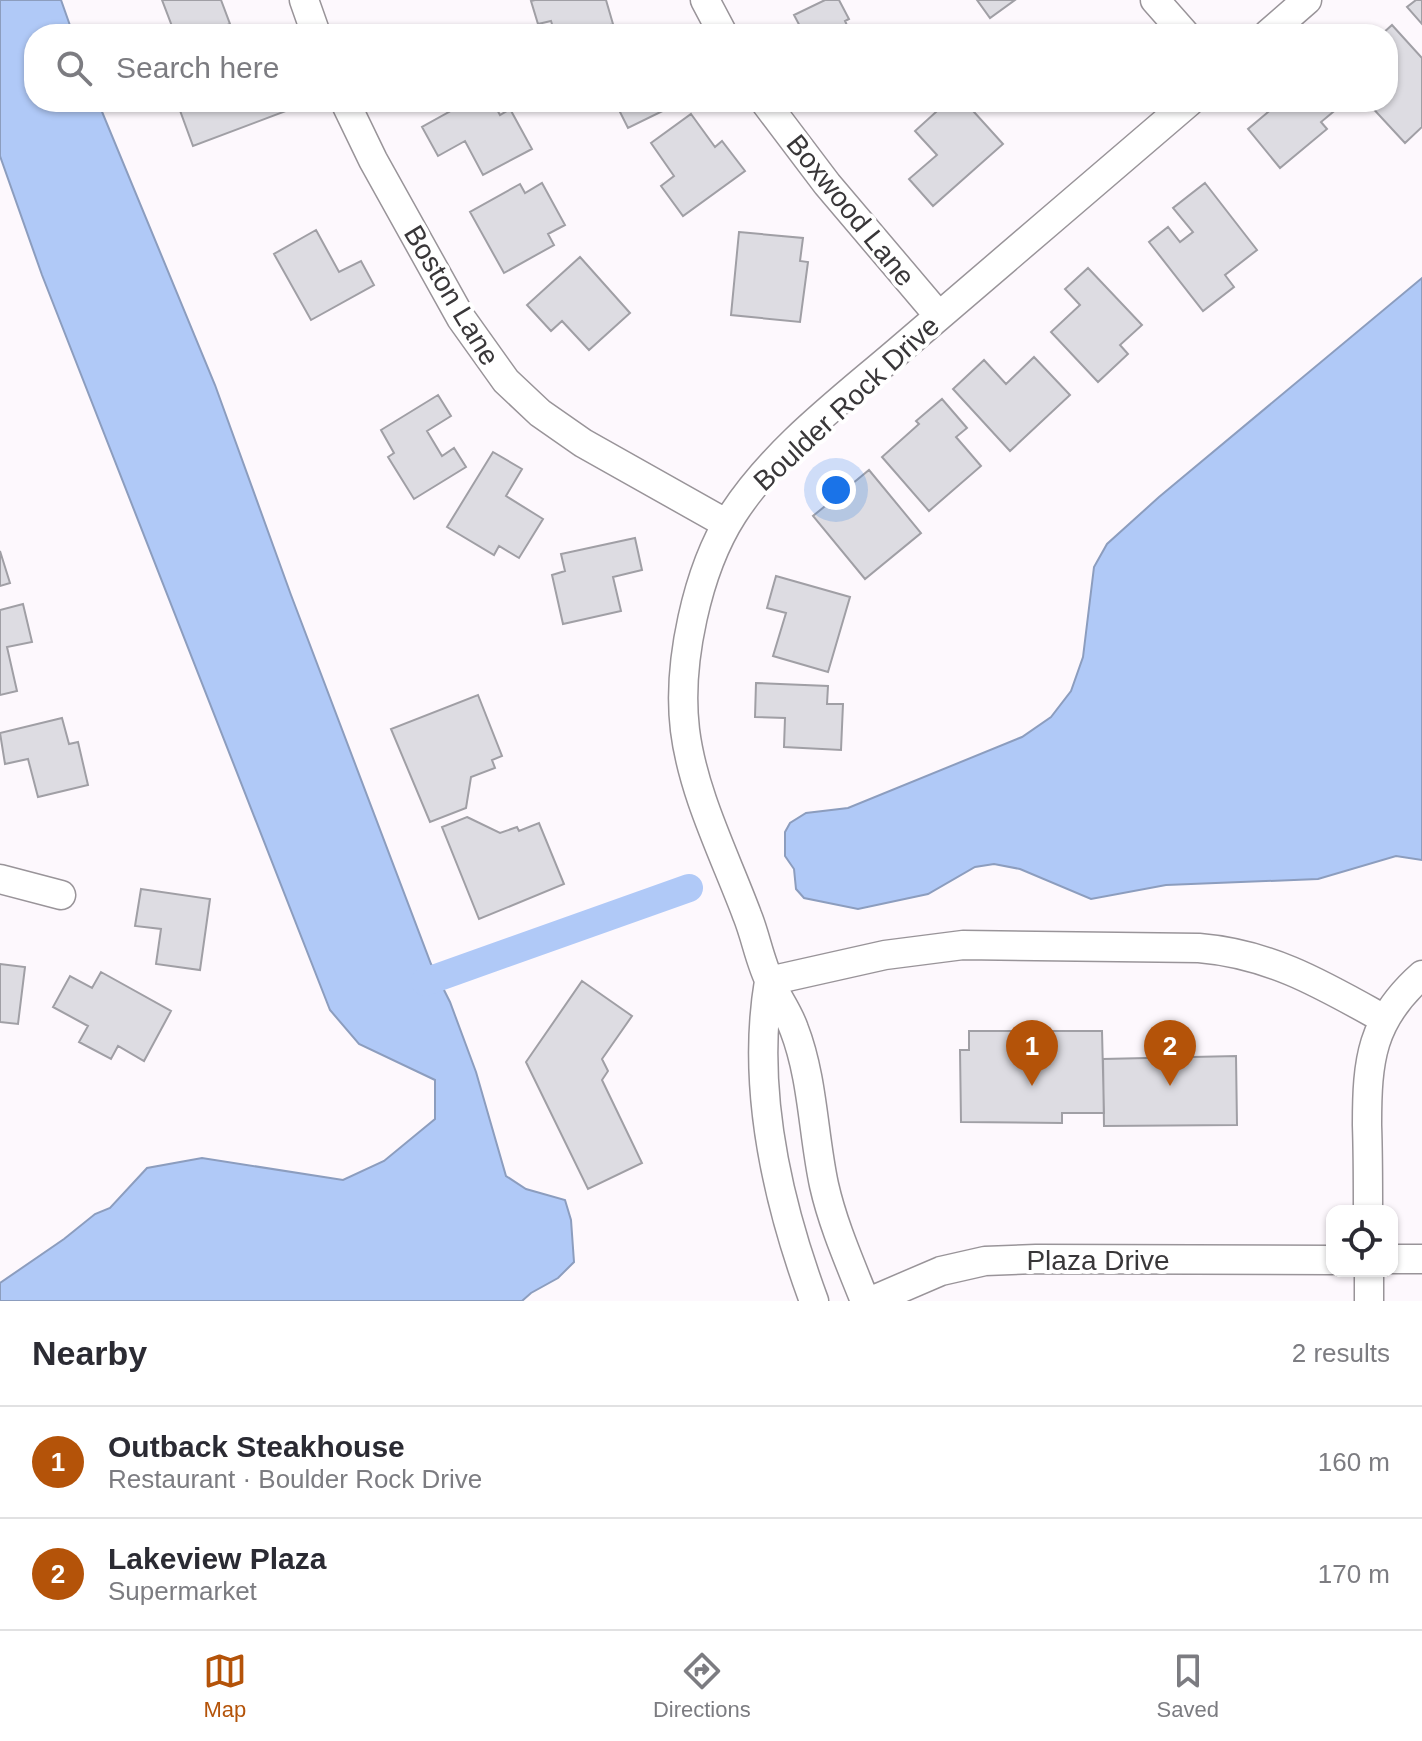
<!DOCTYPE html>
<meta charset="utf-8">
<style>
:root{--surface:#fff;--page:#f7f7f7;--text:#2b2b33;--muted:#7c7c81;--line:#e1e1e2;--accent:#b45309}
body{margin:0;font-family:Arial,sans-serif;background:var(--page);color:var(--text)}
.controls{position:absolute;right:24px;bottom:24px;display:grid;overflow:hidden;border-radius:16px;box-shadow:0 2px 6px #0004}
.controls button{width:72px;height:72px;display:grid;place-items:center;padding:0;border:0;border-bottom:2px solid var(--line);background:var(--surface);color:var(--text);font:40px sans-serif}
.you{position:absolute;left:836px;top:490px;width:28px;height:28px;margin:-20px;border:6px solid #fff;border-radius:50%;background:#1a73e8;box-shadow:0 0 0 12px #1a73e833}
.badge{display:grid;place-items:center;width:52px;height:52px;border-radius:50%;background:var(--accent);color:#fff;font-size:26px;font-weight:700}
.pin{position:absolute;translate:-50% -66px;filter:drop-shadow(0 2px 4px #0008)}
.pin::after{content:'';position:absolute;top:42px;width:28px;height:24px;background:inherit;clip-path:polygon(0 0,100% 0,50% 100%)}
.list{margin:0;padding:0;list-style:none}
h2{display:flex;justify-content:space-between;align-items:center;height:104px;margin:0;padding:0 32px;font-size:34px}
h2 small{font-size:26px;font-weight:400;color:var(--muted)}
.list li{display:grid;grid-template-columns:52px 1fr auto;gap:24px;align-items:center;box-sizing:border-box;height:112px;padding:0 32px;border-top:2px solid var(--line)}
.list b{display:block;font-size:30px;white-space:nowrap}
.list p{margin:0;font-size:26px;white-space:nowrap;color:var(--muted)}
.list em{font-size:26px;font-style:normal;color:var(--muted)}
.icon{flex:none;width:44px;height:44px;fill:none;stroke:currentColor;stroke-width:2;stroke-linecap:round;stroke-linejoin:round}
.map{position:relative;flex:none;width:1422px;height:1301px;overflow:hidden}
.search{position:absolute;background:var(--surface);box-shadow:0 2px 6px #0004;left:24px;right:24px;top:24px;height:88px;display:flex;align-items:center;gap:20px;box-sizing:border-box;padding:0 28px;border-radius:32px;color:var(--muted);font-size:30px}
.sheet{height:328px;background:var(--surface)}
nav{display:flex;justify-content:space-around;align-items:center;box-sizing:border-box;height:112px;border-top:2px solid var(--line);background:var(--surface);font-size:22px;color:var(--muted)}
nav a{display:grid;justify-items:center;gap:4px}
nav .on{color:var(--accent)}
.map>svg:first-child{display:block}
</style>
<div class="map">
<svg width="1422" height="1301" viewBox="0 0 1422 1301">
<rect width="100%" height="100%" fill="#fdf8fd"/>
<path fill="#b0c9f7" stroke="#8c9dbe" stroke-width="2" d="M 0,0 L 61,0 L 73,34 L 34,34 L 34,102 L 98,102 L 215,385 L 291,595 L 431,964 L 450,1002 L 476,1072 L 506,1176 L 526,1189 L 565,1200 L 571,1220 L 574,1262 L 558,1278 L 531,1293 L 522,1301 L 0,1301 L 0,1283 L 64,1239 L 95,1214 L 110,1208 L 147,1168 L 202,1158 L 343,1180 L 384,1161 L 435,1119 L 435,1080 L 359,1044 L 330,1010 L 42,275 L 0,156 Z
M 1422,278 L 1422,860 L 1396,856 L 1318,879 L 1166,885 L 1091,899 L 1020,869 L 994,864 L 975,867 L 928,894 L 858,909 L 804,898 L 796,889 L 794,869 L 785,856 L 785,832 L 790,823 L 806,813 L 848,808 L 1022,737 L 1051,717 L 1071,691 L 1083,657 L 1094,567 L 1107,544 L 1159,497 Z"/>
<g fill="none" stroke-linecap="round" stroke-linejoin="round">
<path stroke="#b0c9f7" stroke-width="28" d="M 425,982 L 689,888"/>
</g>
<path fill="#dddce2" stroke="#a09fa5" stroke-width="2" d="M 162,0 L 221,0 L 230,24 L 203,34 L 175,34 Z
M 535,0 L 606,0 L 613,24 L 582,34 L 555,34 L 551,21 L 538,24 L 531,1 Z
M 825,0 L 839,0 L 849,19 L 845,21 L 851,34 L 804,34 L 794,15 Z
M 977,0 L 1015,0 L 990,18 Z
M 1416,0 L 1422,0 L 1422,24 L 1407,7 Z
M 1392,25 L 1422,58 L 1422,127 L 1405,143 L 1367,102 L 1388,102 L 1388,34 L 1382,34 Z
M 184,102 L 283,102 L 286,111 L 193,146 L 178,105 Z
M 467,102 L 493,102 L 500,115 L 510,109 L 532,149 L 483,175 L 465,141 L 438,156 L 422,127 Z
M 615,102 L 681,102 L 628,128 Z
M 947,102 L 965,102 L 1003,144 L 933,206 L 909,179 L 937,155 L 915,131 Z
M 1280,102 L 1335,102 L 1339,107 L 1321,122 L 1327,129 L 1280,168 L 1248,129 Z
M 691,114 L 715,147 L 722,141 L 745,171 L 683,216 L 661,186 L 674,176 L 651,143 Z
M 542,183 L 565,225 L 548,234 L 554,245 L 504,273 L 470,212 L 520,184 L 525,193 Z
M 1205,183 L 1257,250 L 1225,275 L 1234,287 L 1203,311 L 1149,242 L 1168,227 L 1180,242 L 1193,232 L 1173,208 Z
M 316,230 L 339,272 L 361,261 L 374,285 L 311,320 L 274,254 Z
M 739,232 L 803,238 L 800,261 L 808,262 L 800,322 L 731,315 Z
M 580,257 L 630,313 L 589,350 L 562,321 L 551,331 L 527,305 Z
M 1088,268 L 1142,325 L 1120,345 L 1128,354 L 1098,382 L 1051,332 L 1080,305 L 1065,289 Z
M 1034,357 L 1070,395 L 1010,451 L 953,389 L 984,360 L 1006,384 Z
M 438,395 L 451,416 L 427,431 L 442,456 L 454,448 L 466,467 L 414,499 L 388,457 L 394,453 L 381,430 Z
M 942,399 L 967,428 L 956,437 L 981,466 L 929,511 L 882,457 L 919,424 L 916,421 Z
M 493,452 L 522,469 L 506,496 L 543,519 L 519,558 L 499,546 L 494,555 L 447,527 Z
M 869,470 L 921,533 L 865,579 L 813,516 Z
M 635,538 L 642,570 L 613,577 L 621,611 L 563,624 L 552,575 L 565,571 L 561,554 Z
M 0,551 L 10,583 L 0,586 Z
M 776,576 L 850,597 L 828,672 L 773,656 L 786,613 L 767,608 Z
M 23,604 L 32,642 L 7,647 L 17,691 L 0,695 L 0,610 Z
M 756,683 L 828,686 L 827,704 L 843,704 L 841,750 L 784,747 L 785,718 L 755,717 Z
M 478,695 L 502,756 L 492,760 L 495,768 L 471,777 L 466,808 L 430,822 L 391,729 Z
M 62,718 L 69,744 L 78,742 L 88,785 L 38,797 L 28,759 L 5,764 L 0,733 Z
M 467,817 L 500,833 L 517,827 L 519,831 L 539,823 L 564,884 L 479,919 L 442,827 Z
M 141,889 L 210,899 L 200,970 L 156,964 L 161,929 L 135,926 Z
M 0,964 L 25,967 L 18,1024 L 0,1022 Z
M 101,972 L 171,1011 L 144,1061 L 118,1046 L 111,1059 L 79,1042 L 88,1026 L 53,1007 L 70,976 L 92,988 Z
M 582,981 L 632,1016 L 602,1059 L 608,1071 L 602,1080 L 642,1163 L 588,1189 L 526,1062 Z
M 969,1031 L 1102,1031 L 1104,1113 L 1062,1113 L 1062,1123 L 961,1122 L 960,1050 L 969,1050 Z
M 1236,1056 L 1237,1125 L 1104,1126 L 1103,1059 Z"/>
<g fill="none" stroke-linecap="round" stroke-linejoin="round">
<defs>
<path id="minor" d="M 304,0 L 316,34
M 705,0 L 723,34
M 1155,0 L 1185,34
M 1268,34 L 1307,0
M 345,102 L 373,160 L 461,318 L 506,381 L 540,413 L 583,443 L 727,524
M 765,102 L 827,184 L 939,316
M 0,879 L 61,895
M 769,981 L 885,955 L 963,945 L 1199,948 C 1271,954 1323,985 1384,1019
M 769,981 C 751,1088 777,1201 814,1301
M 1368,1211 C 1368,1182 1368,1153 1367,1125 C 1367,1060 1371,1020 1422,975
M 1392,1259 L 1422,1259
M 865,1301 C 850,1263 833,1225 824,1185 C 813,1134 813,1078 794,1029 C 788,1012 778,999 771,984 C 760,963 756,937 747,915 C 725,856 693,794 685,730 C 677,664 697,570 733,514 C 776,448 844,398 903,347 C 998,265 1094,184 1189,102
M 871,1301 L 941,1271 L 985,1261 L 1036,1259 L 1332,1260
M 1369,1301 L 1369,1271"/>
</defs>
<use href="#minor" stroke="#999499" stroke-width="31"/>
<use href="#minor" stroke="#fff" stroke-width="28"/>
</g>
<g text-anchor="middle" stroke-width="8" stroke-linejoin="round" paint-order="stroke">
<g font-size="28" fill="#393739" stroke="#fff">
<text transform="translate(851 210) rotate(51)" y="10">Boxwood Lane</text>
<text transform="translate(452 295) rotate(59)" y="10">Boston Lane</text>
<text transform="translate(846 403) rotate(-43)" y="10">Boulder Rock Drive</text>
<text x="1098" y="1270">Plaza Drive</text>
</g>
</g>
</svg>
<div class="controls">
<button><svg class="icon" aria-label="locate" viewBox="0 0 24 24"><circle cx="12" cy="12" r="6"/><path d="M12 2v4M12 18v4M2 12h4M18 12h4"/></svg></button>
</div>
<div class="you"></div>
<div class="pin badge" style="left:1032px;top:1086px">1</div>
<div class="pin badge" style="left:1170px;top:1086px">2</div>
<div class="search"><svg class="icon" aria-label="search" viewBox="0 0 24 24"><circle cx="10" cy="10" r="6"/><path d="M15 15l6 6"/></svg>Search here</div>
</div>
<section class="sheet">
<h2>Nearby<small>2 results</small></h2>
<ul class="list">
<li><span class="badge">1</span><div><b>Outback Steakhouse</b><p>Restaurant · Boulder Rock Drive</p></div><em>160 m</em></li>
<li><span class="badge">2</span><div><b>Lakeview Plaza</b><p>Supermarket</p></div><em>170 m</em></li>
</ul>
</section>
<nav>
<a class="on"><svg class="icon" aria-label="map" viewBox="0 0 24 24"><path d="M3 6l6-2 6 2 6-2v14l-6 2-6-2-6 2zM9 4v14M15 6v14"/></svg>Map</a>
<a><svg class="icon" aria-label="directions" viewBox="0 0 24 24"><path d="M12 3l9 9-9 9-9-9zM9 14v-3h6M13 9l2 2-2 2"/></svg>Directions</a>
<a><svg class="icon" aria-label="saved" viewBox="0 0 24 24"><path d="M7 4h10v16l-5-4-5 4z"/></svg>Saved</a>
</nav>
